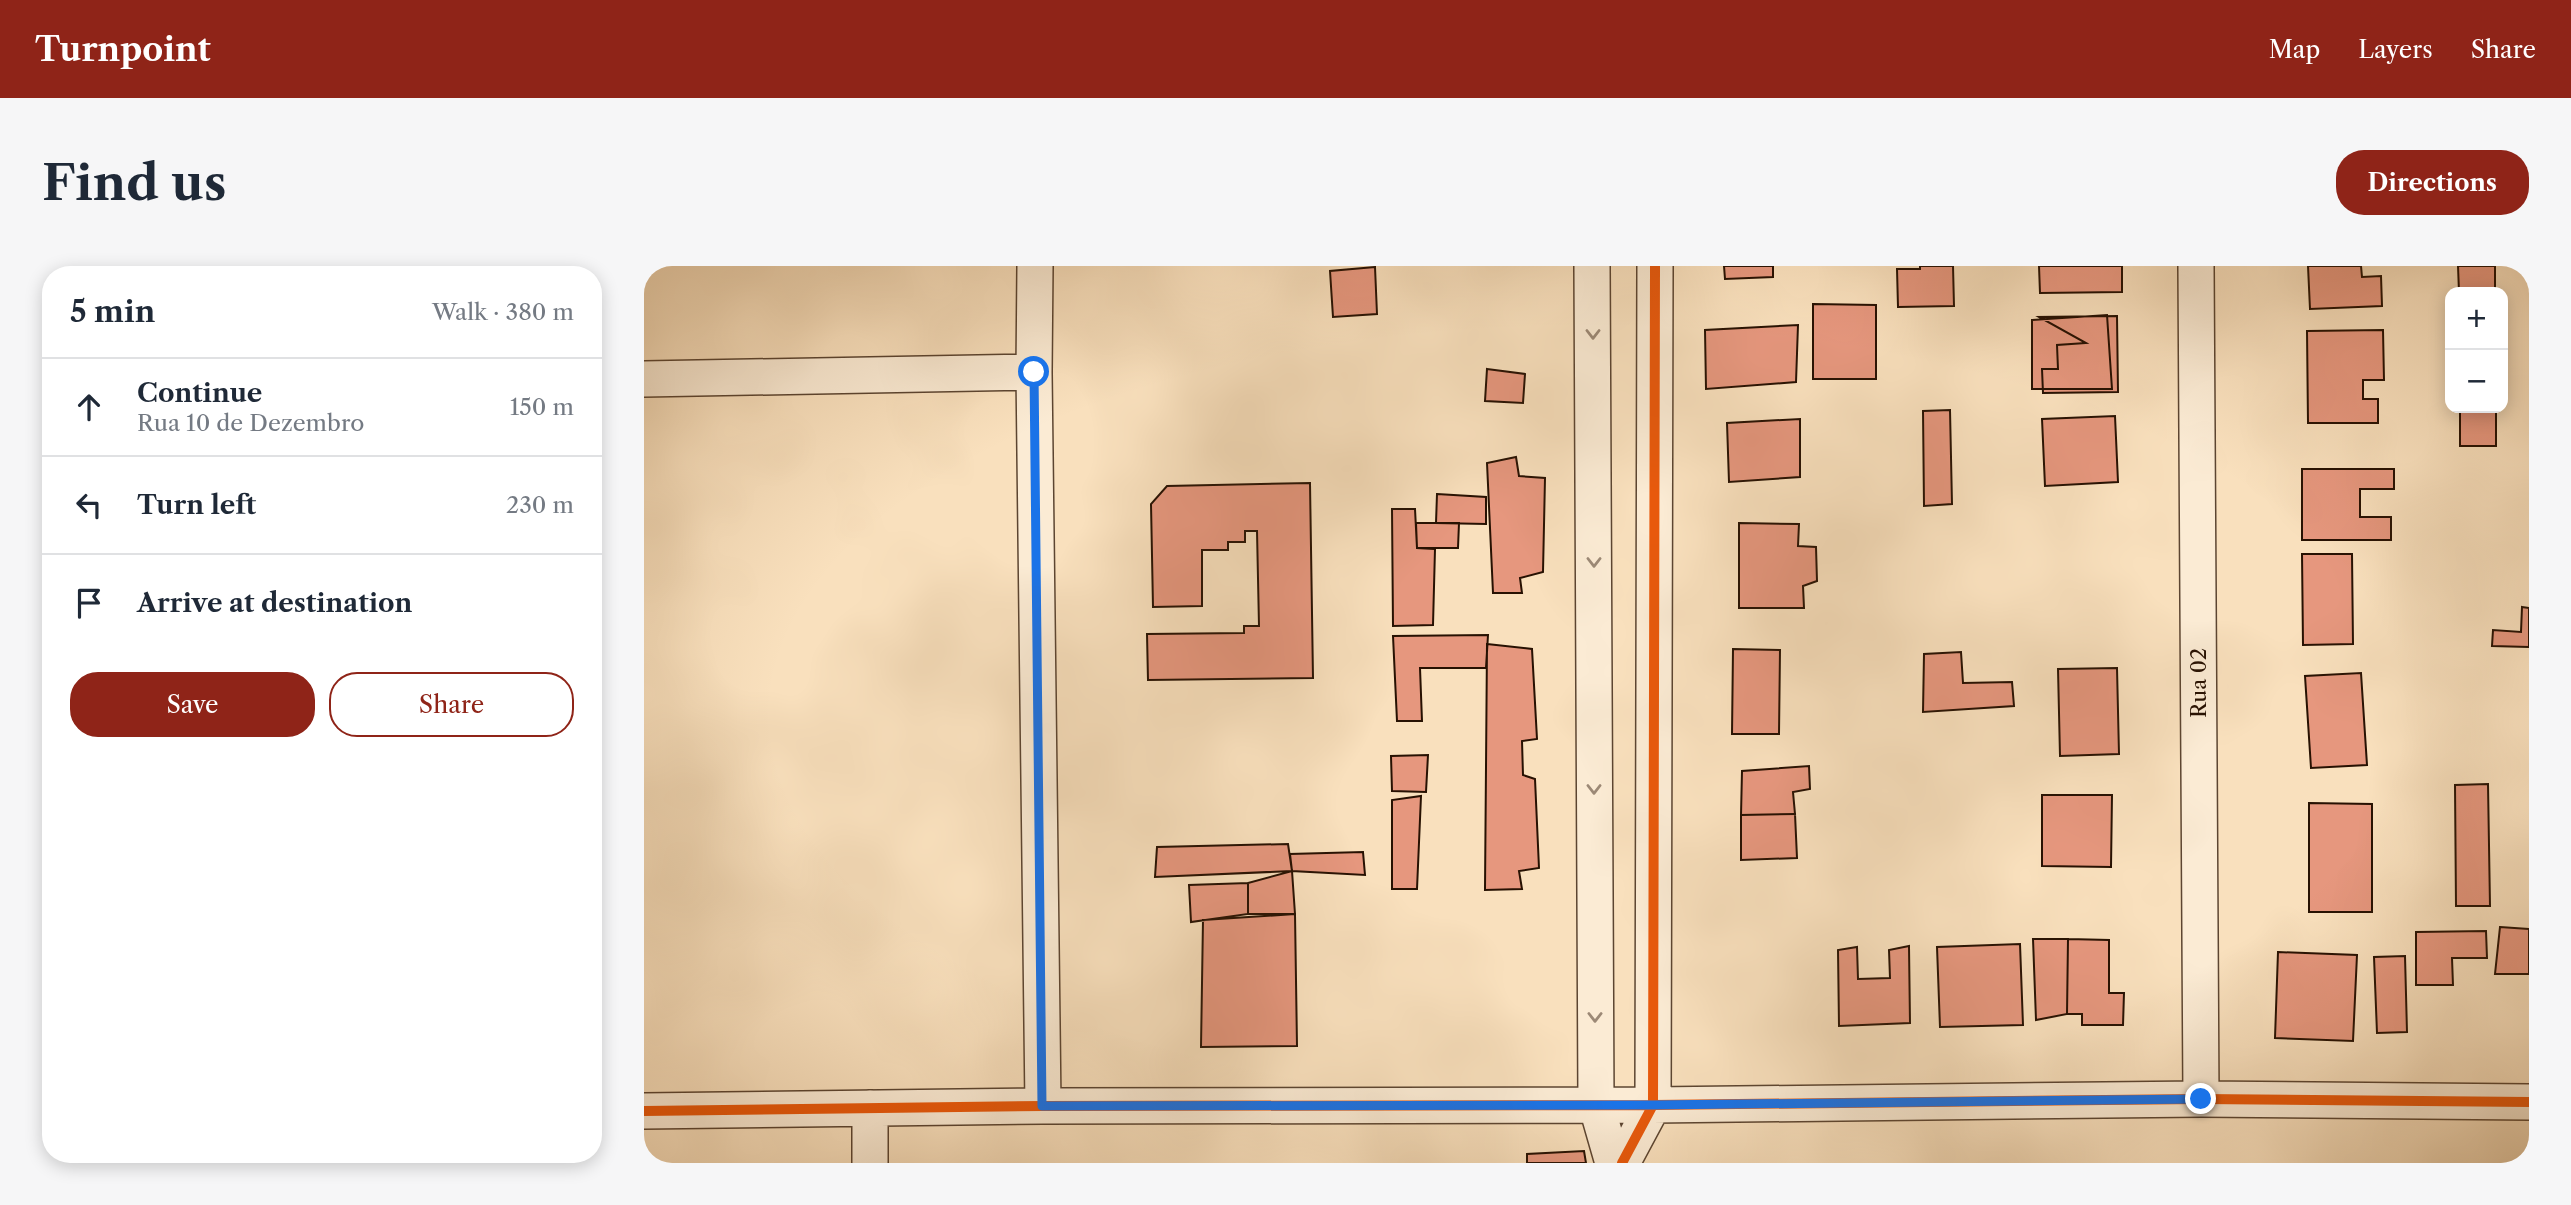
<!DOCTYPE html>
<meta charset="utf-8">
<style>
:root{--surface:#fff;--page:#f6f6f7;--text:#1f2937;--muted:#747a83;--line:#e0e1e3;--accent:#8f2418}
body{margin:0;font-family:"Libre Caslon Text",serif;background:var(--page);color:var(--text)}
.controls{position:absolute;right:21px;top:21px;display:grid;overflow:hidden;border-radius:14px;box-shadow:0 4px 18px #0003}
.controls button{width:63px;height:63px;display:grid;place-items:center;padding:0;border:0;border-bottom:2px solid var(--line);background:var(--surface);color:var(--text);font:35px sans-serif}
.stop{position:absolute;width:21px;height:21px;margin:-16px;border:5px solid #1a73e8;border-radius:50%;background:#fff}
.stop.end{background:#1a73e8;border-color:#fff;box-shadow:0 2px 7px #0008}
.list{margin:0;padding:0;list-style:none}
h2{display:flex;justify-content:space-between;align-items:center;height:91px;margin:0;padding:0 28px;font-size:30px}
h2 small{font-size:23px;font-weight:400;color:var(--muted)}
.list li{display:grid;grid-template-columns:46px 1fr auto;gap:21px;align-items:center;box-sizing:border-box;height:98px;padding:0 28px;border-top:2px solid var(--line)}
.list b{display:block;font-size:26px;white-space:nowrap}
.list p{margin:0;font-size:23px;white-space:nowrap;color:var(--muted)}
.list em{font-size:23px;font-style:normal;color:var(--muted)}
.actions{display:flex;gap:14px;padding:21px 28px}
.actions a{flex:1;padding:16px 0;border:2px solid var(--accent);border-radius:28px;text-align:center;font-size:24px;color:var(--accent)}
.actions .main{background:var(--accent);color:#fff}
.icon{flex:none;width:38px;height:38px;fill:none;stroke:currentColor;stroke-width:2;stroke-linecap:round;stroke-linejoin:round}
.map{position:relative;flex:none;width:1885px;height:897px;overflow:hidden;border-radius:28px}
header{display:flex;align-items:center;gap:42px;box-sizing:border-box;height:98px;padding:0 35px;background:var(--accent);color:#fff}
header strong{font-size:33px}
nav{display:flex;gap:38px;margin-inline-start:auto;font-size:24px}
.intro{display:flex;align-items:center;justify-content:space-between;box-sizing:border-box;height:168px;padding:0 42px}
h1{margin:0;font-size:49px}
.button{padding:18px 32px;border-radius:28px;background:var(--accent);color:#fff;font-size:24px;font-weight:700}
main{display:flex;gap:42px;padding:0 42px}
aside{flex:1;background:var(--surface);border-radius:28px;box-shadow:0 4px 18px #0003}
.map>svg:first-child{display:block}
</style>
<header>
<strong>Turnpoint</strong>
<nav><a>Map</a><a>Layers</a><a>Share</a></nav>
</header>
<div class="intro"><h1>Find us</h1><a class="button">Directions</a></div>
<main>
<aside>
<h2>5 min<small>Walk · 380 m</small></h2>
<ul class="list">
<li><svg class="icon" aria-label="ahead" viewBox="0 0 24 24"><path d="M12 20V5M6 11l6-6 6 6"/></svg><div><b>Continue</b><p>Rua 10 de Dezembro</p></div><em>150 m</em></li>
<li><svg class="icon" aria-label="left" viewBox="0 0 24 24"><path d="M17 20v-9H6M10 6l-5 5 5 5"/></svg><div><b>Turn left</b></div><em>230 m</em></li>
<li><svg class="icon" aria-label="arrive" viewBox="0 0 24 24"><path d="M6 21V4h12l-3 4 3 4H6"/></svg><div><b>Arrive at destination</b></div></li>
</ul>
<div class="actions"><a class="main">Save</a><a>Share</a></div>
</aside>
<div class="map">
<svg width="1885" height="897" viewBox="0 0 1885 897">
<rect width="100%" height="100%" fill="#f9e0bd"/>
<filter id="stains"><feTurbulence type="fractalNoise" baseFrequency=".00286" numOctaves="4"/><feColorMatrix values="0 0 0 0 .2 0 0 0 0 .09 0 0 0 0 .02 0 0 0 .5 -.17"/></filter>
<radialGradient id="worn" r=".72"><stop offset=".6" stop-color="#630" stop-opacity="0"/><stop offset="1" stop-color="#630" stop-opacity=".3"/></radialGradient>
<path fill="#e6977e" stroke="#271102" stroke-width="2" d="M 1080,0 L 1129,0 L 1129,11 L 1081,13 Z
M 1276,0 L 1309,0 L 1310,40 L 1254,41 L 1253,3 L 1276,3 Z
M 1395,0 L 1478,0 L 1478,26 L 1396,27 Z
M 1664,0 L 1717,0 L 1718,11 L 1737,10 L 1738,40 L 1666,43 Z
M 1814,0 L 1851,0 L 1851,26 L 1815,26 Z
M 731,1 L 733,48 L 689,51 L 686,5 Z
M 1169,38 L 1232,39 L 1232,113 L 1169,113 Z
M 1463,49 L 1468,123 L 1388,123 L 1388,54 Z
M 1473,50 L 1474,126 L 1399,127 L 1398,103 L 1414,103 L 1413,79 L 1442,77 L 1395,51 Z
M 1154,59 L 1152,116 L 1062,123 L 1061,64 Z
M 1739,64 L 1740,114 L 1719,114 L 1719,133 L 1734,133 L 1734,157 L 1664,157 L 1663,65 Z
M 843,103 L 881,108 L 879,137 L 841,135 Z
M 1816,142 L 1852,142 L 1852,180 L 1816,180 Z
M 1306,144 L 1308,238 L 1280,240 L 1279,145 Z
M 1471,150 L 1474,216 L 1401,220 L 1398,153 Z
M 1156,153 L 1156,211 L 1085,216 L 1083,157 Z
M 872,191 L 875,210 L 901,212 L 899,306 L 876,312 L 878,327 L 849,327 L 843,197 Z
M 1658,203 L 1750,203 L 1750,223 L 1716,223 L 1716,251 L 1747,251 L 1747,274 L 1658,274 Z
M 666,217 L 669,412 L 504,414 L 503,368 L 600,367 L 600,360 L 615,360 L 613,265 L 601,265 L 601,276 L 584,276 L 584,284 L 558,284 L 558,340 L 509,341 L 507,238 L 523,220 Z
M 793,228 L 842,231 L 842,258 L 792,257 Z
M 748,243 L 771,243 L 773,282 L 791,283 L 789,359 L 749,360 Z
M 772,257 L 815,257 L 814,282 L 773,282 Z
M 1095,257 L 1155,258 L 1154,280 L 1172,281 L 1173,315 L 1159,320 L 1160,342 L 1095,342 Z
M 1658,288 L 1708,288 L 1709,378 L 1659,379 Z
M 1878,341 L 1885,342 L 1885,381 L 1848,380 L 1849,364 L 1877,366 Z
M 844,369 L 842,402 L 776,402 L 778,455 L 753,455 L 749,370 Z
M 843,378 L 888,383 L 893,473 L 878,475 L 879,509 L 891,513 L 895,602 L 875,605 L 878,623 L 841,624 Z
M 1089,383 L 1136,384 L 1135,468 L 1088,468 Z
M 1317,386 L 1319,417 L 1368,416 L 1370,440 L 1279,446 L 1280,388 Z
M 1473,402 L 1475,488 L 1416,490 L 1414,403 Z
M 1717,407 L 1723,499 L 1667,502 L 1661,410 Z
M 784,489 L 782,526 L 748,525 L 747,490 Z
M 1165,500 L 1166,523 L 1149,526 L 1151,548 L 1097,549 L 1098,505 Z
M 1844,518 L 1846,640 L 1812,640 L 1811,519 Z
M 1398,529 L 1468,529 L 1467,601 L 1398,600 Z
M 777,530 L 773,623 L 748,623 L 748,534 Z
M 1665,537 L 1728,538 L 1728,646 L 1665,646 Z
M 1151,548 L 1153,592 L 1097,594 L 1097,549 Z
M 644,578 L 648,605 L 511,611 L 513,581 Z
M 719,586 L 721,609 L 648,605 L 646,588 Z
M 648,605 L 651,648 L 604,648 L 604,617 Z
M 604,617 L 604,648 L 547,656 L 545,619 Z
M 651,648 L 653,780 L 557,781 L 559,654 Z
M 1856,661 L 1885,663 L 1885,708 L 1851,708 Z
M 1842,665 L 1843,692 L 1808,692 L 1809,719 L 1772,719 L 1772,666 Z
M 1389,673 L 1424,673 L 1423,748 L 1392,754 Z
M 1424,673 L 1465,674 L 1465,727 L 1480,727 L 1479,759 L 1438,759 L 1438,748 L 1423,748 Z
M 1376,678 L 1379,759 L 1296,761 L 1293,681 Z
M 1265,680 L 1266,757 L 1195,760 L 1194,684 L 1213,681 L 1214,713 L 1246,712 L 1245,684 Z
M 1634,686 L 1713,689 L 1709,775 L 1631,772 Z
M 1761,690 L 1763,766 L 1733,767 L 1730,691 Z
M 940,885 L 942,897 L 883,897 L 883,888 Z"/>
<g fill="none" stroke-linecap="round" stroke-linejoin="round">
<defs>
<path id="minor" d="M 391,0 L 390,106 L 399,840
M 948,0 L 952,838 L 969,897
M 1552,0 L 1557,833
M 0,113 L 390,106
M 226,842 L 226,897
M 0,845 L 399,840 L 1009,839 L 1557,833 L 1885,836
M 978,897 L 1009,839 L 1011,0"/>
</defs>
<use href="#minor" stroke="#5c4531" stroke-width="38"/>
<use href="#minor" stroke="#fbebd4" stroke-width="35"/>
<defs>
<path id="cycleway" d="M 0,845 L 399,840 L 1009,839 L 1557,833 L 1885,836
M 978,897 L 1009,839 L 1011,0"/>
</defs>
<use href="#cycleway" stroke="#fbebd4" stroke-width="15"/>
<use href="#cycleway" stroke="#e8590c" stroke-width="10"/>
</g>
<defs><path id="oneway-chevron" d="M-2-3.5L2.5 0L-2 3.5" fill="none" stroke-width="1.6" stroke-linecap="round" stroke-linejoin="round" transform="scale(1.75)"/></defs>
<g stroke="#9c8976">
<use href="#oneway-chevron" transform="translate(949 68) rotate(90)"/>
<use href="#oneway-chevron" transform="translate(950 296) rotate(90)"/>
<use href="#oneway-chevron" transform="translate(950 523) rotate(90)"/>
<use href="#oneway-chevron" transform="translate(951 751) rotate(90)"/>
</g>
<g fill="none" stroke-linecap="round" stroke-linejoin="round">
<path stroke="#1a73e8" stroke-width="9" d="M 390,106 L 398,840 L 1009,839 L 1557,833"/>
</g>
<g text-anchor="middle" stroke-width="5" stroke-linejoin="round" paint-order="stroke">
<g font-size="21" fill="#271102" stroke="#fbebd4">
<text transform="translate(1555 417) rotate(-90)" y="7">Rua 02</text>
</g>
</g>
<rect width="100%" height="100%" filter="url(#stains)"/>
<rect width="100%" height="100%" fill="url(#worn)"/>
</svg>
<div class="controls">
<button>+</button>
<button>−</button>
</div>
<div class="stop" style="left:390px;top:106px"></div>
<div class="stop end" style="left:1557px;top:833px"></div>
</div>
</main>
